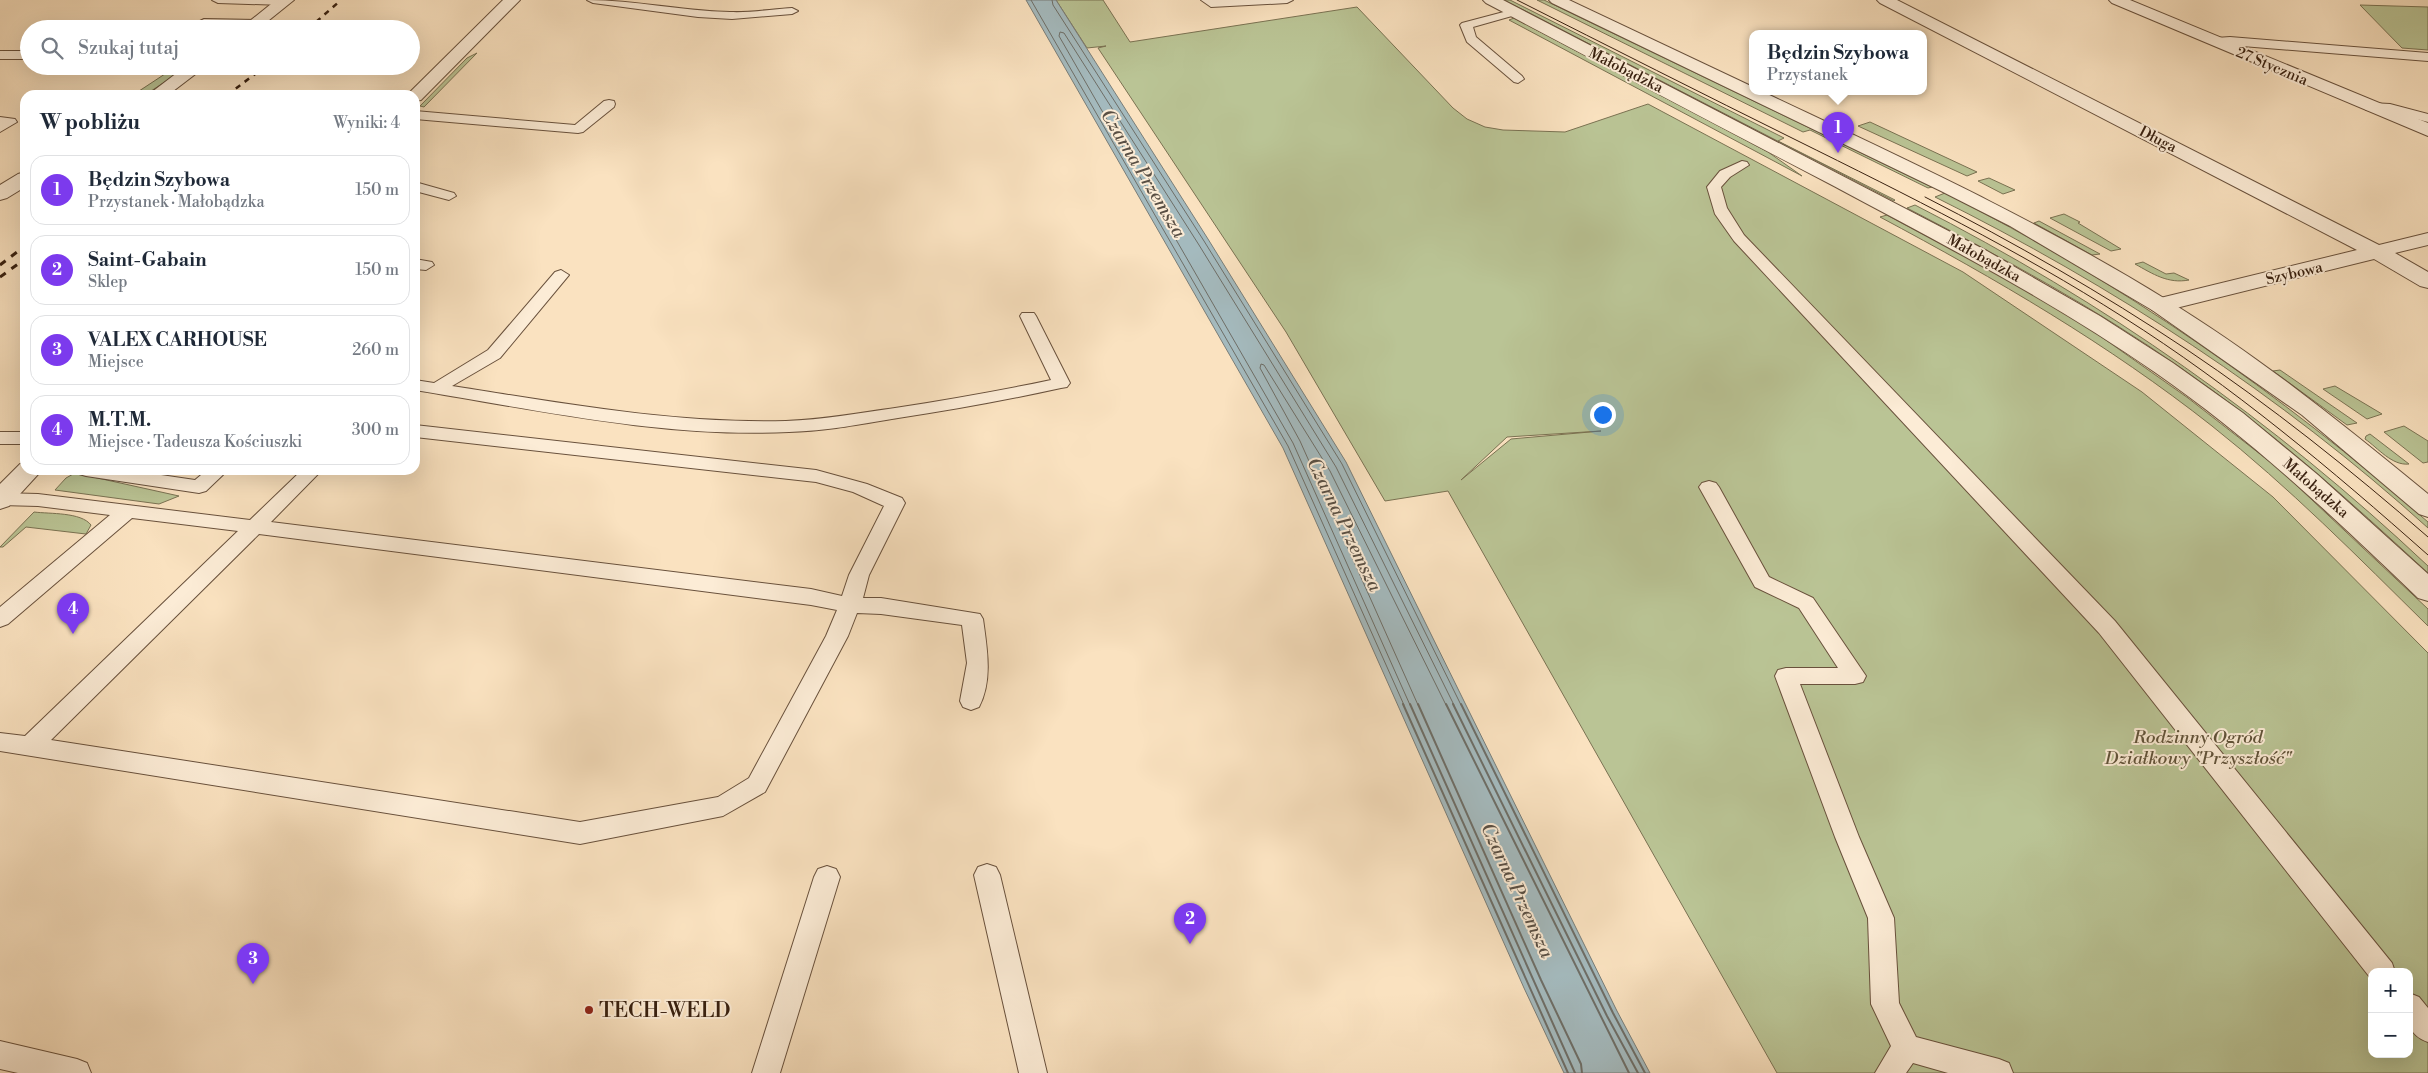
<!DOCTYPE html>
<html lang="pl">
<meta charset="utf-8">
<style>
:root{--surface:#fff;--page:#f2f2f3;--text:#1f2937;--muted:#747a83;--line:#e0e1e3;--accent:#7c3aed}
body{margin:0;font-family:"Libre Bodoni",serif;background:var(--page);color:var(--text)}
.controls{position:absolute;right:15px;bottom:15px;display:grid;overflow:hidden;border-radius:10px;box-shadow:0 5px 20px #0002}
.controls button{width:45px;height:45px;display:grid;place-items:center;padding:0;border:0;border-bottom:1px solid var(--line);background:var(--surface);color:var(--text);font:25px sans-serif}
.you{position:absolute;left:1602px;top:414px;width:18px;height:18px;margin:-12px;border:4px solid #fff;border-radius:50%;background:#1a73e8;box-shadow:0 0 0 8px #1a73e833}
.badge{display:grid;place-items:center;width:32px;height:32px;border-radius:50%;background:var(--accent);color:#fff;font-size:16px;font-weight:700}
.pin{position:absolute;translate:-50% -41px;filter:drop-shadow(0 1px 2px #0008)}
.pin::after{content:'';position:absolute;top:26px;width:18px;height:15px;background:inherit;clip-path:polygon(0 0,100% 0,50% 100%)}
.popup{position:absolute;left:1749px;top:30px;width:178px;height:65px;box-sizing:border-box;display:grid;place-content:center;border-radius:10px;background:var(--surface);filter:drop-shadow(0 1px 4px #0005);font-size:16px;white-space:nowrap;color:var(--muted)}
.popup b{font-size:19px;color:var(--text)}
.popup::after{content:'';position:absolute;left:50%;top:100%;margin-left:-10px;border:10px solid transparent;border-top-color:var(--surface)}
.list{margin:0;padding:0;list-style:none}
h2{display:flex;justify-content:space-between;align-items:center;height:65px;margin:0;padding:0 20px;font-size:21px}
h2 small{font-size:16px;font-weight:400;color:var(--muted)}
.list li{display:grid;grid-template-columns:32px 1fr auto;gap:15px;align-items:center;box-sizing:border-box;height:70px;margin:0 10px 10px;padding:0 10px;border:1px solid var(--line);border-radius:15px}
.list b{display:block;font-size:19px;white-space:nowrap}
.list p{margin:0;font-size:16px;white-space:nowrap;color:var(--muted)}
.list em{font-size:16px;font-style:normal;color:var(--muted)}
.icon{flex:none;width:28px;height:28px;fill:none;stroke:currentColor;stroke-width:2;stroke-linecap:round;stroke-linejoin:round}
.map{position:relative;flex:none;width:2428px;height:1073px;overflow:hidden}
.search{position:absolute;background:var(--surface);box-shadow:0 5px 20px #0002;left:20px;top:20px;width:400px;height:55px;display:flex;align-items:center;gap:12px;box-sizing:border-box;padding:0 18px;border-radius:28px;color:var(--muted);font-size:19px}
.panel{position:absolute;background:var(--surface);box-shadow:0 5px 20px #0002;left:20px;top:90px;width:400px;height:385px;border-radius:15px}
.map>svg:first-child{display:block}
</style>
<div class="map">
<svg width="2428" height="1073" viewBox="0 0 2428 1073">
<rect width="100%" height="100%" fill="#fae2c0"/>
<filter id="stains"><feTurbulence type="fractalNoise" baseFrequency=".004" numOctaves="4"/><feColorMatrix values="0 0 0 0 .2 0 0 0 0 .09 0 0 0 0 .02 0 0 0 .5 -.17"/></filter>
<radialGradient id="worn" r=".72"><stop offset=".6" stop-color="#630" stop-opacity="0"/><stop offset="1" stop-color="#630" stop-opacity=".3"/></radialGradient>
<path fill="#bac495" stroke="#7a7252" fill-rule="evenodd" d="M 1056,0 L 1103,0 L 1130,42 L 1357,7 L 1453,108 L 1467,119 L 1485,127 L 1503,130 L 1565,132 L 1648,104 L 1963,272 L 2142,392 L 2273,497 L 2428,653 L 2428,1073 L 1777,1073 L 1448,491 L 1385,501 L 1286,332 L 1098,48 L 1106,46 L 1087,48 ZM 1601,431 L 1511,439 L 1461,480 L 1507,437 ZM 2372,972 L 2409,972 L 2409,1054 L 2372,1054 Z
M 1504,0 L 1510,0 L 1784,138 L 1778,141 L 1895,200 L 1894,201 Z
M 1537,0 L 1544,0 L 1932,187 L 1928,188 L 1810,130 L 1803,132 Z
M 2360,5 L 2428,7 L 2428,50 L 2402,48 Z
M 1514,18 L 1768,152 L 1802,176 L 1509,20 Z
M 477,53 L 424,107 L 420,106 L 467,58 Z
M 177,66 L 189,66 L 145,95 L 133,95 Z
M 1870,122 L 1977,172 L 1967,176 L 1858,126 Z
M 1989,178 L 2015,190 L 2003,194 L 1978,181 Z
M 1945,193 C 2121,282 2280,393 2428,522 L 2428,528 C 2281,395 2112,285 1935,197 Z
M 1915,205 C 2105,302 2273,420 2428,566 L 2428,573 C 2349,500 2270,429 2181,368 C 2094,307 2001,257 1907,208 Z
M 2064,214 L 2080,222 L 2078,223 L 2121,249 L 2111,251 L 2050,218 Z
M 1887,215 L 2002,276 L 2086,326 L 2188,398 L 2278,468 L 2428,609 L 2428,626 C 2358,557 2289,487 2212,426 C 2108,344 1996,279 1880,217 Z
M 2039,221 L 2100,254 L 2092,255 L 2034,223 Z
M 2143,262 L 2166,274 L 2174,273 L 2189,280 C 2168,284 2153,274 2135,264 Z
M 2280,370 L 2357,423 L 2347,425 L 2273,371 Z
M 2335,386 L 2382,414 L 2367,419 L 2323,389 Z
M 2404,426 L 2428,441 L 2428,462 L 2423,463 L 2384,432 Z
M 2370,434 L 2409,464 C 2392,466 2378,448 2365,439 L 2366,436 Z
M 75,473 L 179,496 L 159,504 L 55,490 L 66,478 Z
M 34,512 C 50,514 81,512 91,525 L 86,534 L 26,527 L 3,547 L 0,547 Z"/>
<path fill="#a4babe" stroke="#797d78" d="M 1026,0 L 1056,0 L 1208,239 L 1346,462 L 1617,1011 L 1650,1073 L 1564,1073 L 1524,988 L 1283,448 Z"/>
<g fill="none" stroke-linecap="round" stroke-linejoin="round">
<path stroke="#6e6e67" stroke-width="1" d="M 1031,0 L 1288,446 L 1404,705
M 1052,0 L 1053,5 L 1204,241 L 1342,464 L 1461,705
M 1410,705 L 1293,443 L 1059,36 L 1060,32 L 1064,33 L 1199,245 L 1336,467 L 1454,705
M 1418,705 L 1300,441 L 1260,368 L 1261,364 L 1264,365 L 1330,471 L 1446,705"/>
<path stroke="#6e6e67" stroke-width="2" d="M 1403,704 L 1568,1073
M 1410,704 L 1575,1073
M 1418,704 L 1541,980 L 1581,1064 L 1582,1073
M 1446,704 L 1629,1073
M 1453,704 L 1607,1016 L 1638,1073
M 1461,704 L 1613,1013 L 1645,1073"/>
<defs>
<path id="service" d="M 212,0 L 288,0 L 290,2 L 284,5 L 218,3 Z
M 587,0 C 635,0 682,11 730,12 C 750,13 772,9 792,8 L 798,11 L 792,14 L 732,19 L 698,17 L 593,3 Z
M 1201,0 L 1293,0 L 1287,3 L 1211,7 Z
M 1515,9 L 1521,12 L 1519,14 L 1473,27 L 1476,37 L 1522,76 L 1524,79 L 1518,83 L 1514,82 L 1467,42 L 1460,25 L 1462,23 Z
M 204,19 L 256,20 L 262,23 L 256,26 L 200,24 L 198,22 Z
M 2230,37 L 2428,53 L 2428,61 L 2230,45 L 2216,46 L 2210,42 L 2216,38 Z
M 0,51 L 29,51 L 29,59 L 0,59 Z
M 609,100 L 614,101 L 615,104 L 614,107 L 583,132 L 578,133 L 415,119 L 415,111 L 575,125 L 604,101 Z
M 2371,103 L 2390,104 L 2428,114 L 2428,122 L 2390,112 L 2366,110 L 2364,107 Z
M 0,117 L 15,119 L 17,122 L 0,132 Z
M 1742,161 L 1747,162 L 1749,165 L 1730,177 L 1721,187 L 1727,208 L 1744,235 L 2115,621 L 2392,963 L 2395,972 L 2372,972 L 2372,980 L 2099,633 L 1734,241 L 1715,214 L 1707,187 L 1720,171 Z
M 415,182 L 454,193 L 456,196 L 449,200 L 415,191 Z
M 415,259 L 432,262 L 434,265 L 426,270 L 415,269 Z
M 561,270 L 569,275 L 500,358 L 452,386 C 562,403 674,424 786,421 C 822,420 859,413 895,408 C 947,400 999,391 1051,380 L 1020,316 L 1022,313 L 1034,313 L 1036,316 L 1070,383 L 1067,387 L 1061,388 C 1007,400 952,410 898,418 C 862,424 826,431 789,432 C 664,438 538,410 415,390 L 415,380 L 434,383 L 488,350 L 555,272 Z
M 415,425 L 816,470 L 867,484 L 902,498 L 905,503 L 869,575 L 863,598 L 881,598 L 980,614 L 983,619 C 987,648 993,680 979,707 L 971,710 L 963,707 L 960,701 L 967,663 L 962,625 L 881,614 L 857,613 L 848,636 L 765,792 L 723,816 L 580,844 L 0,751 L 0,733 L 25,736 L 238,531 L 132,518 L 8,624 L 0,627 L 0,607 L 110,515 L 38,506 L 1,505 L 0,493 L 38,494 L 250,520 L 302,470 L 322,470 L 271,522 L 811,589 L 842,596 L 849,575 L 884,506 L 853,492 L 816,482 L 415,437 ZM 259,534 L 811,605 L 837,610 L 826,636 L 749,778 L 718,797 L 580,822 L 51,740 Z
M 0,432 L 25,432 L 25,444 L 0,444 Z
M 77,470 L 127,470 L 195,480 L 207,470 L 228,470 L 206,491 L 199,493 L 86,476 L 79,474 Z
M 1709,481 L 1716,483 L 1719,487 L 1769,577 L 1813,598 L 1866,676 L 1863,682 L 1855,684 L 1800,684 L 1859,837 L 1894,918 L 1899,1003 L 1916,1037 L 1999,1059 L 2009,1063 L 2013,1073 L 1948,1073 L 1913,1063 L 1906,1073 L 1875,1073 L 1891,1046 L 1871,1004 L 1868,918 L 1835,837 L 1775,676 L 1778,670 L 1786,668 L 1838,668 L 1799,608 L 1755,587 L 1699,487 L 1702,483 Z
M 987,864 L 996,867 L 1000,875 L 1047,1073 L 1019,1073 L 974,875 L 978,867 Z
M 827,866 L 836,869 L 840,877 L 780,1073 L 752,1073 L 814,877 L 818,869 Z
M 2409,993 L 2419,997 L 2428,1008 L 2428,1042 C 2403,1033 2409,1016 2409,993 Z
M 0,1041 L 77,1059 L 87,1063 L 91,1073 L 18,1073 L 0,1069 Z"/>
<path id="minor" d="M 503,0 L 520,0 L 421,100 L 415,101 L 415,95 L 407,95 Z
M 1877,0 L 1897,0 L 2379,245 L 2428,233 L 2428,245 L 2395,253 L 2428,272 L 2428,288 L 2420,286 L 2374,259 L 2160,312 L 2152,310 L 2149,305 L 2152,300 L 2357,250 L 1880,3 Z
M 2109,0 L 2130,0 L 2428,123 L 2428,136 L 2112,3 Z
M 25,463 L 25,470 L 42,470 L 9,506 L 0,509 L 0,484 L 20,464 Z"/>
<path id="tertiary" d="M 276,0 L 294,0 L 258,29 L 240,29 Z
M 1483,0 L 1503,0 L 1987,251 L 2100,316 L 2173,363 L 2243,413 L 2318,475 L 2428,574 L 2428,601 L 2418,598 C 2335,518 2251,439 2156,373 C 2053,301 1942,244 1832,185 C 1716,125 1601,64 1486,3 Z
M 1549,0 L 1569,0 L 1753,87 L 1753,92 L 1763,92 C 1900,157 2038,220 2167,300 C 2260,357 2344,425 2428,494 L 2428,517 L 2419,514 L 2302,415 L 2152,310 L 2010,226 L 1941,191 L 1552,3 Z
M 186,66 L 206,66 L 168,95 L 148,95 Z
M 25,172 L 25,187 L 7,198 L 0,200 L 0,185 L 18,174 Z"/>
</defs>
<use href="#service" stroke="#69513c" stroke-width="2"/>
<use href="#minor" stroke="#69513c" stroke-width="2"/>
<use href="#tertiary" stroke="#69513c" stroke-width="2"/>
<use href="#service" fill="#fcecd6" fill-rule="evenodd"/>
<use href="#minor" fill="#fcecd6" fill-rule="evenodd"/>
<use href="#tertiary" fill="#fcecd6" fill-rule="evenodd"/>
<path stroke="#392110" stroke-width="1" d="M 1517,0 C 1610,47 1703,94 1796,140 C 1907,195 2018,250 2123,317 C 2232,386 2331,469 2428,555
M 1925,197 C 2015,243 2102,293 2186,349 C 2271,406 2351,470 2428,537"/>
<path stroke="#392110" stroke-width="2.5" stroke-dasharray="5.5 5.5" stroke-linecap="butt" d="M 308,29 L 341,0
M 227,95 L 266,66"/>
<path stroke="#392110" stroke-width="3" stroke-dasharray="7 7" stroke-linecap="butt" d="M 0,265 L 25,246
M 0,277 L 25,259"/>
</g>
<circle fill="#8f2418" stroke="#fcecd6" stroke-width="2" cx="589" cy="1010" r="5"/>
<g text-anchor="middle" stroke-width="4" stroke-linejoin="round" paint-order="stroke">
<g font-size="15" fill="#392110" stroke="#fcecd6">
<text transform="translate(2272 66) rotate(23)" y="5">27 Stycznia</text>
<text transform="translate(1626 70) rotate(27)" y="5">Małobądzka</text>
<text transform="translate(2158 139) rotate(27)" y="5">Długa</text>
<text transform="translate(1984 258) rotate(29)" y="5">Małobądzka</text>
<text transform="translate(2294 273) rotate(-13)" y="5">Szybowa</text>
<text transform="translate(2316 488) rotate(41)" y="5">Małobądzka</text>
</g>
<g font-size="18" font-style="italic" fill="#605238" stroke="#fcecd6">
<text x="2198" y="743">Rodzinny Ogród<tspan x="2198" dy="21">Działkowy "Przyszłość"</tspan></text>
</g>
<g font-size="19" font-style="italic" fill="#594f44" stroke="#fcecd6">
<text transform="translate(1144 173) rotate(59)" y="7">Czarna Przemsza</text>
<text transform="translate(1345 524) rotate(64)" y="7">Czarna Przemsza</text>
<text transform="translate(1518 890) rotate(65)" y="7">Czarna Przemsza</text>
</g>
<g font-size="21" fill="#392110" stroke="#fcecd6" text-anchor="start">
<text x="599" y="1017">TECH-WELD</text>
</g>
</g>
<rect width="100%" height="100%" filter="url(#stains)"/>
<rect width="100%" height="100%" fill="url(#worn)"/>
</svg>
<div class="controls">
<button>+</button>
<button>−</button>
</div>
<div class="you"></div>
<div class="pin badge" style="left:1838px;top:153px">1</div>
<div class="popup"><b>Będzin Szybowa</b>Przystanek</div>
<div class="pin badge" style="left:1190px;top:944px">2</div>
<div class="pin badge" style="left:253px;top:984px">3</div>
<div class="pin badge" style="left:73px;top:634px">4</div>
<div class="search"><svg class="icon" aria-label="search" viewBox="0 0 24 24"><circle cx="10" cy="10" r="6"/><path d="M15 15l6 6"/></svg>Szukaj tutaj</div>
<section class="panel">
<h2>W pobliżu<small>Wyniki: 4</small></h2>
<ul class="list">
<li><span class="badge">1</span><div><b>Będzin Szybowa</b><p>Przystanek · Małobądzka</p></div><em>150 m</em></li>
<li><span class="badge">2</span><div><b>Saint-Gabain</b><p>Sklep</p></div><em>150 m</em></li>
<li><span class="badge">3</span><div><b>VALEX CARHOUSE</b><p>Miejsce</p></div><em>260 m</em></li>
<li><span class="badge">4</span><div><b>M.T.M.</b><p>Miejsce · Tadeusza Kościuszki</p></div><em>300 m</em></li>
</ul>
</section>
</div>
